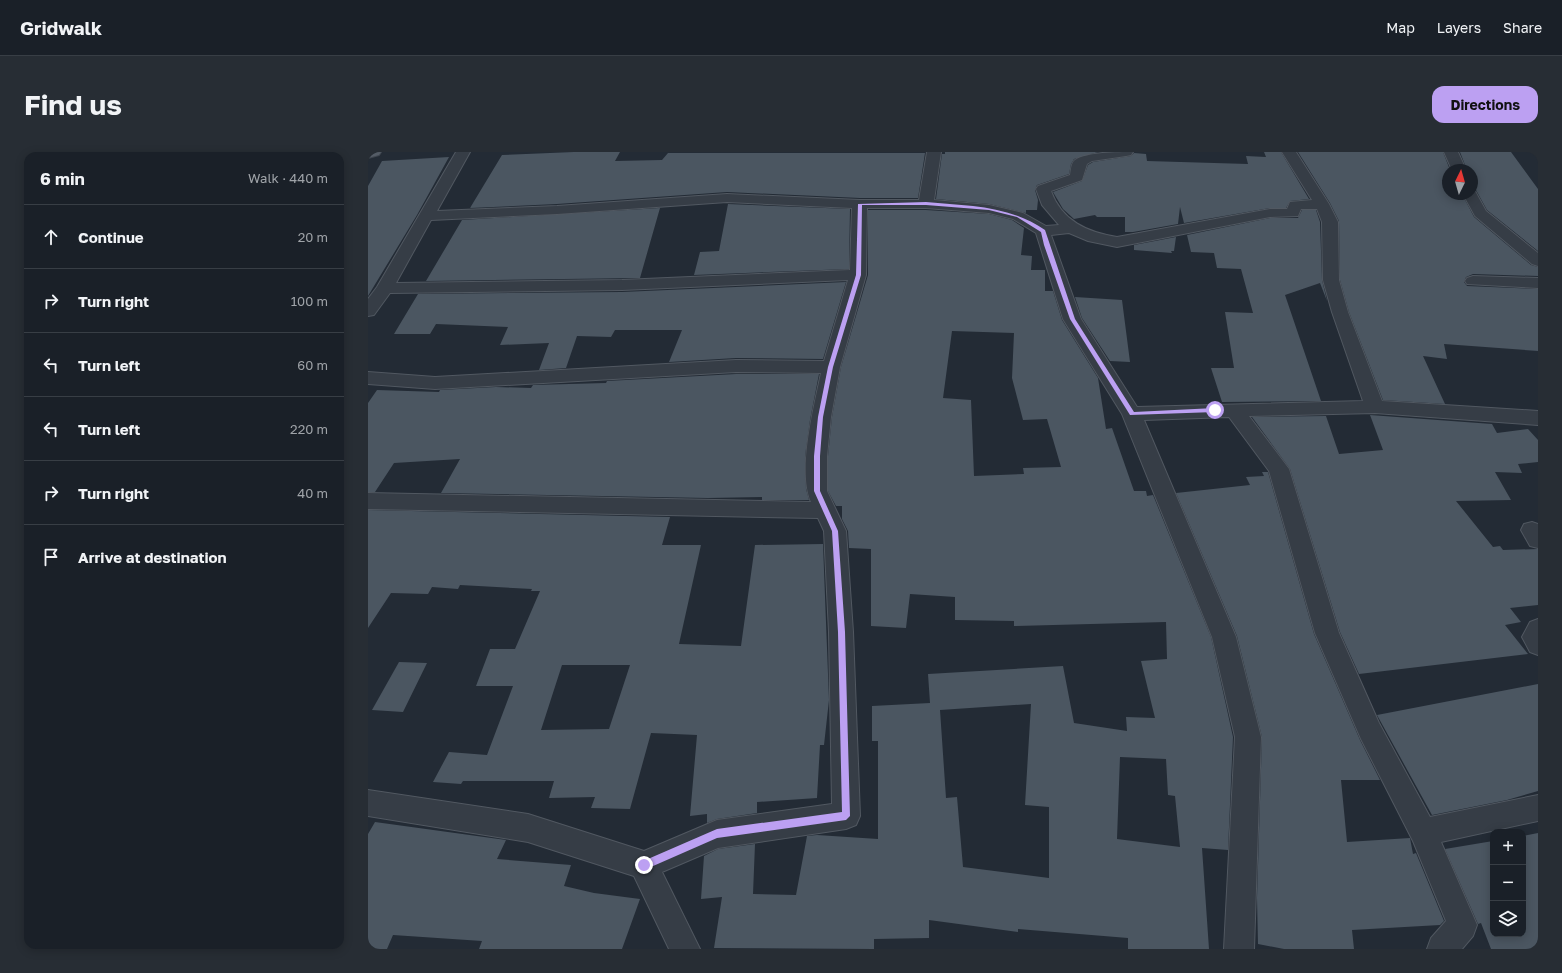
<!DOCTYPE html>
<meta charset="utf-8">
<style>
:root{--surface:#1a2028;--page:#272d34;--text:#f1f3f6;--muted:#9fa3a8;--line:#383e45;--accent:#bca0f2}
body{margin:0;font-family:"Golos Text",sans-serif;background:var(--page);color:var(--text)}
.controls{position:absolute;right:12px;bottom:12px;display:grid;overflow:hidden;border-radius:8px;box-shadow:0 2px 10px #0003}
.controls button{width:36px;height:36px;display:grid;place-items:center;padding:0;border:0;border-bottom:1px solid var(--line);background:var(--surface);color:var(--text);font:20px sans-serif}
.compass{position:absolute;left:1074px;top:12px;width:36px;height:36px;border-radius:50%;background:var(--surface);box-shadow:0 2px 10px #0003;rotate:5deg}
.stop{position:absolute;width:12px;height:12px;margin:-9px;border:3px solid #bca0f2;border-radius:50%;background:#fff}
.stop.end{background:#bca0f2;border-color:#fff;box-shadow:0 1px 4px #0008}
.list{margin:0;padding:0;list-style:none}
h2{display:flex;justify-content:space-between;align-items:center;height:52px;margin:0;padding:0 16px;font-size:17px}
h2 small{font-size:13px;font-weight:400;color:var(--muted)}
.list li{display:grid;grid-template-columns:26px 1fr auto;gap:12px;align-items:center;box-sizing:border-box;height:64px;padding:0 16px;border-top:1px solid var(--line)}
.list b{display:block;font-size:15px;white-space:nowrap}
.list em{font-size:13px;font-style:normal;color:var(--muted)}
.icon{flex:none;width:22px;height:22px;fill:none;stroke:currentColor;stroke-width:2;stroke-linecap:round;stroke-linejoin:round}
.map{position:relative;flex:none;width:1170px;height:797px;overflow:hidden;border-radius:12px}
header{display:flex;align-items:center;gap:24px;box-sizing:border-box;height:56px;padding:0 20px;background:var(--surface);border-bottom:1px solid var(--line)}
header strong{font-size:19px}
nav{display:flex;gap:22px;margin-inline-start:auto;font-size:14px}
.intro{display:flex;align-items:center;justify-content:space-between;box-sizing:border-box;height:96px;padding:0 24px}
h1{margin:0;font-size:28px}
.button{padding:10px 18px;border-radius:12px;background:var(--accent);color:#111;font-size:14px;font-weight:700}
main{display:flex;gap:24px;padding:0 24px}
aside{flex:1;background:var(--surface);border-radius:12px;box-shadow:0 2px 10px #0003}
.map>svg:first-child{display:block}
</style>
<header>
<strong>Gridwalk</strong>
<nav><a>Map</a><a>Layers</a><a>Share</a></nav>
</header>
<div class="intro"><h1>Find us</h1><a class="button">Directions</a></div>
<main>
<aside>
<h2>6 min<small>Walk · 440 m</small></h2>
<ul class="list">
<li><svg class="icon" aria-label="ahead" viewBox="0 0 24 24"><path d="M12 20V5M6 11l6-6 6 6"/></svg><div><b>Continue</b></div><em>20 m</em></li>
<li><svg class="icon" aria-label="right" viewBox="0 0 24 24"><path d="M7 20v-9h11M14 6l5 5-5 5"/></svg><div><b>Turn right</b></div><em>100 m</em></li>
<li><svg class="icon" aria-label="left" viewBox="0 0 24 24"><path d="M17 20v-9H6M10 6l-5 5 5 5"/></svg><div><b>Turn left</b></div><em>60 m</em></li>
<li><svg class="icon" aria-label="left" viewBox="0 0 24 24"><path d="M17 20v-9H6M10 6l-5 5 5 5"/></svg><div><b>Turn left</b></div><em>220 m</em></li>
<li><svg class="icon" aria-label="right" viewBox="0 0 24 24"><path d="M7 20v-9h11M14 6l5 5-5 5"/></svg><div><b>Turn right</b></div><em>40 m</em></li>
<li><svg class="icon" aria-label="arrive" viewBox="0 0 24 24"><path d="M6 21V4h12l-3 4 3 4H6"/></svg><div><b>Arrive at destination</b></div></li>
</ul>
</aside>
<div class="map">
<svg width="1170" height="797" viewBox="0 0 1170 797">
<rect width="100%" height="100%" fill="#232b35"/>
<path fill="#4b5661" fill-rule="evenodd" d="M 206,0 L 252,0 L 247,9 L 294,8 L 300,1 L 557,1 L 550,46 L 492,46 L 359,40 L 189,52 L 102,56 L 134,3 Z
M 577,0 L 730,0 L 706,7 L 703,12 L 701,22 L 669,33 L 667,38 L 670,48 L 669,58 L 658,58 L 658,61 L 621,52 L 568,47 L 574,2 L 577,2 Z
M 896,0 L 913,0 L 941,47 L 922,49 L 918,56 L 902,56 L 816,71 L 812,55 L 810,72 L 765,80 L 757,80 L 757,65 L 729,65 L 727,63 L 706,67 L 695,57 L 685,40 L 714,29 L 720,13 L 725,10 L 763,4 L 766,1 L 778,2 L 779,9 L 880,12 L 878,4 L 898,5 Z
M 930,0 L 1075,0 L 1082,18 L 1080,18 L 1080,42 L 1094,42 L 1106,65 L 1163,113 L 1170,115 L 1170,124 L 1105,122 L 1098,125 L 1096,130 L 1099,134 L 1170,137 L 1170,199 L 1076,192 L 1079,207 L 1055,204 L 1077,252 L 1015,248 L 981,160 L 972,128 L 971,69 L 962,51 Z
M 1092,0 L 1143,0 L 1170,37 L 1170,99 L 1119,58 L 1108,38 L 1104,37 L 1104,18 L 1099,18 Z
M 81,5 L 49,63 L 0,144 L 0,34 L 14,9 Z
M 360,52 L 482,57 L 481,117 L 326,123 L 332,100 L 351,99 Z
M 292,56 L 272,126 L 58,129 L 94,68 Z
M 500,58 L 558,58 L 621,62 L 644,68 L 656,76 L 653,103 L 664,104 L 663,118 L 677,118 L 677,139 L 685,139 L 694,168 L 730,226 L 738,277 L 744,276 L 766,339 L 778,339 L 779,344 L 785,343 L 843,485 L 865,585 L 860,698 L 834,696 L 841,797 L 760,797 L 760,786 L 650,777 L 650,780 L 561,768 L 561,786 L 506,787 L 506,797 L 346,796 L 354,745 L 333,747 L 336,704 L 350,697 L 387,692 L 385,742 L 428,743 L 439,684 L 449,683 L 510,687 L 510,589 L 504,589 L 504,554 L 562,551 L 560,522 L 695,514 L 706,571 L 759,579 L 758,565 L 787,566 L 773,509 L 799,507 L 798,470 L 646,474 L 646,469 L 587,468 L 587,445 L 542,442 L 538,476 L 503,474 L 503,397 L 481,396 L 480,379 L 474,367 L 474,354 L 468,354 L 460,339 L 460,304 L 464,265 L 473,215 L 500,123 ZM 584,179 L 646,181 L 644,226 L 655,268 L 679,267 L 693,315 L 655,316 L 656,322 L 606,324 L 603,248 L 575,246 ZM 663,552 L 657,653 L 681,655 L 681,726 L 595,715 L 589,645 L 578,646 L 572,558 ZM 752,605 L 798,607 L 800,643 L 807,644 L 812,695 L 749,687 Z
M 934,58 L 948,58 L 952,70 L 954,128 L 959,149 L 952,131 L 917,143 L 953,249 L 854,250 L 843,216 L 866,216 L 857,160 L 885,161 L 873,117 L 849,116 L 846,101 L 823,100 L 819,83 L 902,66 L 930,66 Z
M 808,85 L 806,99 L 803,99 L 804,101 L 766,98 L 766,93 Z
M 478,130 L 455,207 L 368,206 L 301,210 L 314,178 L 247,178 L 243,185 L 209,184 L 198,216 L 171,218 L 181,191 L 132,193 L 140,175 L 68,172 L 62,182 L 26,182 L 50,142 L 254,140 Z
M 707,145 L 754,148 L 762,210 L 742,209 L 714,166 Z
M 368,222 L 451,222 L 442,268 L 437,304 L 438,337 L 441,348 L 394,348 L 394,345 L 340,346 L 73,341 L 92,307 L 26,311 L 7,340 L 0,340 L 0,251 L 9,238 L 71,240 L 72,238 L 128,235 L 163,236 L 165,233 L 238,231 L 239,229 Z
M 1002,263 L 1124,272 L 1129,281 L 1160,277 L 1170,288 L 1170,310 L 1150,312 L 1154,321 L 1127,320 L 1143,348 L 1088,349 L 1125,395 L 1132,394 L 1135,398 L 1170,397 L 1170,453 L 1142,456 L 1153,470 L 1137,473 L 1160,502 L 991,522 L 972,480 L 922,317 L 884,265 L 958,264 L 971,302 L 1015,298 Z
M 894,320 L 900,320 L 946,482 L 992,588 L 1012,628 L 973,628 L 979,690 L 1042,686 L 1045,702 L 1048,701 L 1076,769 L 1072,773 L 984,778 L 986,797 L 916,797 L 890,792 L 889,746 L 894,585 L 869,484 L 808,341 L 882,333 L 878,325 L 896,324 Z
M 0,358 L 302,365 L 294,393 L 333,393 L 311,492 L 373,494 L 387,393 L 455,392 L 461,548 L 456,593 L 452,593 L 449,646 L 389,650 L 389,661 L 349,667 L 339,671 L 339,662 L 322,664 L 329,583 L 283,581 L 262,657 L 223,656 L 227,645 L 181,646 L 186,629 L 95,629 L 93,632 L 65,630 L 81,600 L 119,603 L 145,534 L 108,534 L 122,497 L 147,497 L 172,439 L 163,439 L 164,437 L 92,433 L 90,437 L 64,435 L 60,442 L 23,441 L 0,476 ZM 194,513 L 262,513 L 241,577 L 173,578 Z
M 31,510 L 59,511 L 35,560 L 4,558 Z
M 1170,532 L 1170,639 L 1139,648 L 1064,663 L 1009,563 Z
M 7,670 L 138,688 L 129,707 L 203,713 L 196,734 L 226,741 L 272,747 L 254,797 L 111,797 L 114,789 L 25,783 L 19,797 L 0,797 L 0,682 Z
M 1170,681 L 1170,797 L 1123,797 L 1113,771 L 1110,772 L 1077,697 L 1125,689 L 1125,782 L 1155,782 L 1155,684 Z"/>
<g fill="none" stroke-linecap="round" stroke-linejoin="round">
<defs>
<path id="minor" d="M 88,0 L 102,0 L 69,59 L 189,54 L 359,42 L 492,48 L 551,48 L 559,0 L 573,0 L 566,48 L 621,53 L 655,61 L 678,74 L 691,73 L 674,53 L 668,37 L 670,34 L 702,23 C 703,18 703,11 707,8 C 719,0 749,0 765,0 L 763,3 L 758,4 L 724,9 L 719,12 L 714,28 L 683,39 C 694,69 719,80 749,85 L 902,57 L 919,57 L 922,50 L 944,48 L 914,0 L 928,0 L 961,52 L 970,70 L 971,128 L 980,160 L 1014,249 L 1170,259 L 1170,273 L 1007,261 L 881,264 L 921,317 L 971,481 L 1011,571 L 1062,665 L 1170,643 L 1170,669 L 1073,690 L 1109,773 L 1105,784 L 1094,797 L 1059,797 L 1063,786 L 1078,769 L 1045,689 L 993,587 L 947,481 L 901,319 L 861,265 L 776,268 L 868,485 L 893,585 L 886,797 L 856,797 L 867,585 L 844,485 L 754,262 L 695,167 L 668,81 L 645,67 L 621,61 L 558,56 L 499,56 L 498,123 L 472,215 L 463,265 L 459,304 L 459,339 L 478,379 L 485,480 L 492,664 L 488,673 L 478,677 L 350,696 L 294,720 L 332,797 L 301,797 L 266,724 L 160,690 L 0,664 L 0,638 L 160,662 L 276,699 L 349,668 L 464,652 L 461,480 L 456,379 L 450,366 L 0,357 L 0,341 L 443,350 C 429,318 446,255 453,221 L 368,220 L 67,237 L 0,232 L 0,220 L 67,225 L 368,208 L 456,209 L 480,128 L 254,138 L 22,141 L 6,163 L 0,164 L 0,147 L 9,135 ZM 359,50 L 484,56 L 482,118 L 254,128 L 28,131 L 63,68 L 189,62 ZM 933,57 L 949,57 L 954,70 L 955,128 L 964,160 L 995,249 L 769,255 L 713,167 L 683,83 L 701,81 L 720,89 L 749,95 L 902,65 L 930,64 Z
M 1076,0 L 1090,0 L 1098,18 L 1084,18 Z
M 1104,38 L 1107,39 L 1118,59 L 1170,101 L 1170,114 L 1164,112 L 1107,64 L 1095,42 L 1104,42 Z
M 1105,124 L 1170,126 L 1170,136 L 1099,132 L 1097,129 L 1099,126 Z
M 1164,370 L 1170,372 L 1170,396 L 1162,394 L 1153,378 L 1156,372 Z
M 1170,467 L 1170,503 L 1162,500 L 1154,485 L 1162,470 Z"/>
<path id="major" d="M 0,0 L 13,0 L 11,3 L 0,6 Z"/>
</defs>
<use href="#minor" stroke="#515861" stroke-width="2"/>
<use href="#major" stroke="#3f464f" stroke-width="2"/>
<use href="#minor" fill="#363d46" fill-rule="evenodd"/>
<use href="#major" fill="#545c66" fill-rule="evenodd"/>
</g>
<path fill="#bca0f2" d="M 558,50 C 600,54 641,53 677,78 L 707,167 L 766,260 L 847,256 L 850,258 L 847,260 L 762,263 L 702,167 L 676,93 L 673,80 L 649,65 L 621,58 L 558,53 L 494,53 L 493,123 L 465,215 L 455,265 L 452,304 L 452,339 L 470,379 L 477,480 L 482,664 L 478,668 L 349,686 L 276,718 L 273,716 L 273,710 L 349,677 L 474,660 L 470,480 L 464,379 L 446,339 L 446,304 L 450,265 L 460,215 L 488,123 L 490,52 Z"/>
</svg>
<div class="controls">
<button>+</button>
<button>−</button>
<button><svg class="icon" aria-label="layers" viewBox="0 0 24 24"><path d="M12 4l9 5-9 5-9-5zM3 14l9 5 9-5"/></svg></button>
</div>
<svg class="compass" viewBox="-18 -18 36 36"><path d="M0-13l5 13h-10z" fill="#e53935"/><path d="M0 13l5-13h-10z" fill="#9fa3a8"/></svg>
<div class="stop" style="left:847px;top:258px"></div>
<div class="stop end" style="left:276px;top:713px"></div>
</div>
</main>
